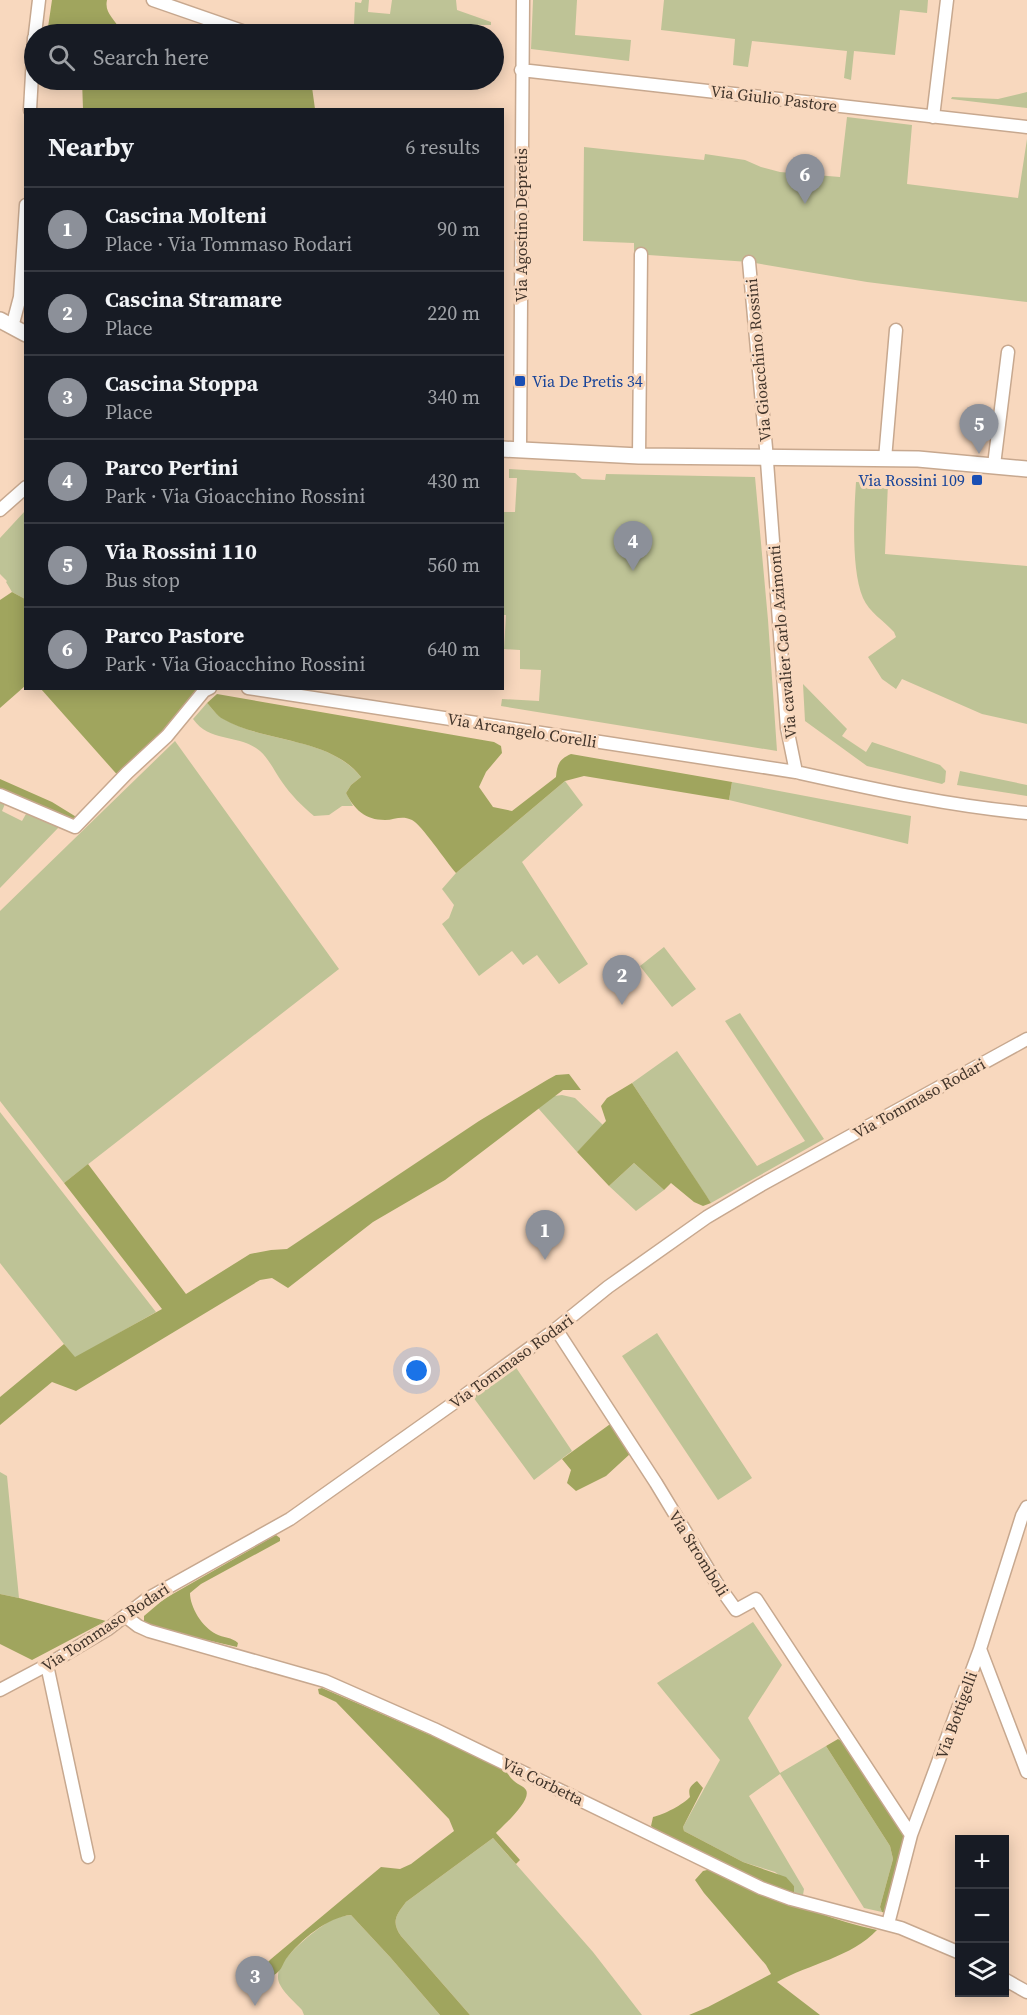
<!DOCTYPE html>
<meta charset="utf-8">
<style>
:root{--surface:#171b24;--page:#20242c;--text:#f1f3f6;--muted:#9ea1a6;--line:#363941;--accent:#8c9099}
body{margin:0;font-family:"Source Serif 4",serif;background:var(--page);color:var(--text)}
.controls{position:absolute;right:18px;bottom:18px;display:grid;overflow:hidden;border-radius:0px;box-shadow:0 3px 15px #0003}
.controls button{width:54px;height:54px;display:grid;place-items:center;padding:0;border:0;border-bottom:2px solid var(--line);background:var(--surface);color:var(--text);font:30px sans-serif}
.you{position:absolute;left:417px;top:1371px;width:21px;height:21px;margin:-15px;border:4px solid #fff;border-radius:50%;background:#1a73e8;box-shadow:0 0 0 9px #1a73e833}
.badge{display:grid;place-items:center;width:39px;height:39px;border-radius:50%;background:var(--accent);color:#fff;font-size:20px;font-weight:700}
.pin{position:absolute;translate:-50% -50px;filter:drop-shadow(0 2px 3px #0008)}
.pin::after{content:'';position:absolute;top:32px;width:21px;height:18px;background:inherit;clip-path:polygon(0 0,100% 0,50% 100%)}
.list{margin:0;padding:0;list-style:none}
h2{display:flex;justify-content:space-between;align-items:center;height:78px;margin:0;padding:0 24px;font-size:26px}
h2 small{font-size:20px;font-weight:400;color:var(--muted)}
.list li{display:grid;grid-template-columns:39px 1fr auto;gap:18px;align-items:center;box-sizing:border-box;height:84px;padding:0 24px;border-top:2px solid var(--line)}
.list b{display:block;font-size:22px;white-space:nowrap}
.list p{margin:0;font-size:20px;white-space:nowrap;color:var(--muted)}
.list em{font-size:20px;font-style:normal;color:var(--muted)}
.icon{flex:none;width:33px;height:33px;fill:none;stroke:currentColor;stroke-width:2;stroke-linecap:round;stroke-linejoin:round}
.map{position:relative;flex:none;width:1027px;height:2015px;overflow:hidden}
.search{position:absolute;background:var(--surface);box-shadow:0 3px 15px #0003;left:24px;top:24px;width:480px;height:66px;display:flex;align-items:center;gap:15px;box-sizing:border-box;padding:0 21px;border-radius:33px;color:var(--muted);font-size:22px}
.panel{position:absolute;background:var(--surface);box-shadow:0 3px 15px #0003;left:24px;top:108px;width:480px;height:582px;border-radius:0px}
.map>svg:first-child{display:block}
</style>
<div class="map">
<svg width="1027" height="2015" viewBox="0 0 1027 2015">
<rect width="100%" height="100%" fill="#f8d8be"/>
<path fill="#bec396" d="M 362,0 L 369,0 L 368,12 L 390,14 L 392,0 L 456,0 L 457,10 L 491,22 L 491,25 L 354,24 L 355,2 L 361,3 Z
M 533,0 L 577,0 L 575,35 L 631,40 L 629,61 L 531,49 Z
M 664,0 L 928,0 L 927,13 L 900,10 L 895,55 L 854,51 L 851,80 L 844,78 L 847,51 L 752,41 L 748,67 L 733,65 L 735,39 L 661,30 Z
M 1027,92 L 1027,108 L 951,99 L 952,97 L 998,99 Z
M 847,117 L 912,125 L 907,184 L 1018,198 L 1027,139 L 1027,302 L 867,282 L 749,262 L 634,254 L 634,243 L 583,241 L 584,147 L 704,160 L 705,154 L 745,160 L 761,167 L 780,172 L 840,177 Z
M 509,469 L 575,473 L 582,479 L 605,480 L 606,474 L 755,477 L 768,620 L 777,751 L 501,706 L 502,699 L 539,701 L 541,670 L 520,669 L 520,650 L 504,649 L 506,615 L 502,615 L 503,512 L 515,512 L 517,478 L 509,478 Z
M 856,482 L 888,483 L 885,554 L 1027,566 L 1027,724 L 982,714 L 902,679 L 896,689 L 882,679 L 868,657 L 896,637 L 894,632 C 884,621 869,612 863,598 C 851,570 854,513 856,482 Z
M 25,511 L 25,599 L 12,592 L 6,582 L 7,581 L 0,574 L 0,538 Z
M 803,684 L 847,729 L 842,736 L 866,752 L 872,742 L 940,765 L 946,771 L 945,782 L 942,784 L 867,766 L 805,721 Z
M 207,703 C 212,708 217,716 224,719 C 266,744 328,736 361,777 L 351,785 L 346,793 L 353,806 L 342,806 L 329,815 L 314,816 C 302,806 291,795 282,782 C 275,772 269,759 260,751 C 239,733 211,744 193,719 Z
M 175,741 L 339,969 L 64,1183 L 0,1101 L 0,911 Z
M 960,771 L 1027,785 L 1027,796 L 957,785 Z
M 565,781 L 583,805 L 522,862 L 588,964 L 559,984 L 537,955 L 523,965 L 512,951 L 479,976 L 442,924 L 449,918 L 454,905 L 442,889 L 456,873 Z
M 732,782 L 911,816 L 908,844 L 729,800 Z
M 0,802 L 5,804 L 2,811 L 22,821 L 26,814 L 59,827 L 0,888 Z
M 664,947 L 696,989 L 672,1007 L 640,966 Z
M 740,1013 L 824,1139 L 711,1203 L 632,1083 L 677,1051 L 757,1166 L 805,1141 L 725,1021 Z
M 562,1095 L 575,1098 L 603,1125 L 577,1152 L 538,1108 L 554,1096 Z
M 0,1112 L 156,1312 L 75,1358 L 0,1263 Z
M 634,1163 L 664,1190 L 636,1211 L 609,1186 Z
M 657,1333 L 752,1478 L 718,1500 L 622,1356 Z
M 515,1366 L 572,1451 L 534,1480 L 473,1397 Z
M 0,1472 L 7,1476 L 19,1598 L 0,1594 Z
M 753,1622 L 782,1665 L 748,1718 L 780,1773 L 826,1746 L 890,1846 L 893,1859 L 880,1907 L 882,1912 L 864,1908 L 780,1774 L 749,1796 L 804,1889 L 803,1895 L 794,1893 L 794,1886 L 775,1872 L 743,1862 L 684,1831 L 683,1827 L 720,1760 L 657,1683 Z
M 493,1838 L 593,1952 L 642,2015 L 470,2015 L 401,1936 C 391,1922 396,1915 406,1902 Z
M 351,1915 L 390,1957 L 440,2015 L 304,2015 L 302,2010 C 294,2001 277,1988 278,1976 C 278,1959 312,1933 325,1924 C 333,1918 342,1916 351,1915 Z"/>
<path fill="#a0a55e" d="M 52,0 L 107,0 C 104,13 115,19 120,30 L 104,24 L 103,34 L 47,34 Z
M 82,80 L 198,80 L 227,89 L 230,80 L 311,80 L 315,109 L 83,109 Z
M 12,592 L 25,599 L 25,686 L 0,708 L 0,600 Z
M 41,689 L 211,689 L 121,779 Z
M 217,694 L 494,742 L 501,746 L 502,753 L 486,772 L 479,787 L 493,807 L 512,811 L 556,777 C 557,765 559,759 571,754 L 732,782 L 729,800 L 584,776 L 565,781 L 456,873 C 447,863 421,824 412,820 C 401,815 395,820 385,820 C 365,820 354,809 346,793 L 351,785 L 361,777 C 330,737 265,743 223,719 C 217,716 212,708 207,703 Z
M 0,779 L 52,802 L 78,818 L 71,820 L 0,792 Z
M 569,1074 L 581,1090 L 563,1090 L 445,1180 L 373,1222 L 288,1288 L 272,1278 L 260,1280 L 76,1391 L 52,1382 L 0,1425 L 0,1397 L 64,1344 L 75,1357 L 162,1309 L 64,1183 L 88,1164 L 186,1294 L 250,1254 L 271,1250 L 287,1249 L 479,1121 L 547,1080 L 556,1075 Z
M 632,1083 L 706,1195 L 711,1203 L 703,1206 L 694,1202 L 671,1183 L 664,1190 L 634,1163 L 609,1186 L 577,1152 L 606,1121 L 601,1106 L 607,1098 Z
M 613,1422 L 631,1453 L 606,1476 L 576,1491 L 567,1483 L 571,1470 L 562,1459 Z
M 276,1535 L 280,1538 L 280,1541 L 201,1584 L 190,1593 C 190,1607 202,1627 216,1634 C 223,1638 232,1637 238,1643 L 237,1647 L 155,1628 L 144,1621 L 144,1616 L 164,1599 Z
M 0,1594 L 19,1598 L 106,1621 L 32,1660 L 0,1644 Z
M 322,1688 L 502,1766 C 507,1771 509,1777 514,1781 C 518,1785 524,1786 526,1790 C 532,1800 503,1826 496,1833 L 520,1860 L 516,1864 L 493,1838 L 406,1902 C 396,1915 391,1922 401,1936 L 470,2015 L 440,2015 L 390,1957 L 351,1915 C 328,1917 300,1940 286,1959 C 283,1963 282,1968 279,1971 C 273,1977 262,1982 255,1987 L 249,1985 L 249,1981 L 271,1959 L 381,1867 L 400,1869 L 411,1864 L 454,1831 L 449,1819 L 336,1702 L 319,1694 L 318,1689 Z
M 838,1739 L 846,1744 L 905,1837 L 885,1913 L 882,1912 L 880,1907 L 893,1859 L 890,1846 L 826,1746 Z
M 697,1781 L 703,1788 L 683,1827 L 684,1831 L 743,1862 L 786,1877 L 794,1886 L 794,1893 C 766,1887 739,1870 713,1858 C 695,1849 665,1840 651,1826 L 653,1817 C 663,1815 684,1804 690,1797 C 688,1789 690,1786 697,1781 Z
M 711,1869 C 766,1892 819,1917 877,1930 C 852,1957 809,1964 777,1982 L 820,2015 L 689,2015 L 708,2007 L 771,1974 L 766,1965 L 704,1893 L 695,1880 L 703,1871 Z"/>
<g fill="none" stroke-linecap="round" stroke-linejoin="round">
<defs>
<path id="minor" d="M 153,0 L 251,34
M 35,34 L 39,0
M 521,70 L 1027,127
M 30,110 L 34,38
M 933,117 L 947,0
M 749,262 L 766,448 L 787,728 L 796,772
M 12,327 L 20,297 L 26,205
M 520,449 L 523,0
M 639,456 L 641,254
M 885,459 L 896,330
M 994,465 L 1008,352
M 0,510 L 26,487
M 248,688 L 796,772 C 873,789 949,806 1027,813
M 0,795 L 75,827 L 127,773 L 167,736 L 204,691 L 210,688
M 556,1329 L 656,1483 L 716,1582 L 736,1610 L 756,1599 L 911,1835
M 125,1616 L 138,1626 L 149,1631 L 325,1681 L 434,1729 L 761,1888 L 791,1899 L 901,1928 L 960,1953
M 980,1649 L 1027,1772
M 47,1665 L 88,1857
M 0,1690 L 47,1665 L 108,1629 L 147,1599 L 290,1519 L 465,1395 L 556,1329 L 608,1287 L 707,1217 L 761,1185 L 1027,1039
M 888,1924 L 911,1835 L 980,1649 L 1022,1516 L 1027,1507
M 1004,1979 L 1027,1992"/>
<path id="tertiary" d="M 0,320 L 26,334
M 502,449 L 639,456 L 918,459 L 1027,469"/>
</defs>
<use href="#minor" stroke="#c7a88f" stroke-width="15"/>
<use href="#tertiary" stroke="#c7a88f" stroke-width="18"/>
<use href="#minor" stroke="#fff" stroke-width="12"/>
<use href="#tertiary" stroke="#fff" stroke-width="15"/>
</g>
<g fill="#1a4fb4" stroke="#f8d8be" stroke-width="2">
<rect x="514" y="375" width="12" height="12" rx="3"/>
<rect x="971" y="474" width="12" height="12" rx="3"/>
</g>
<g text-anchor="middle" stroke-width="6" stroke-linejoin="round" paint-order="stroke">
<g font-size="16" fill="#42352b" stroke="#f8d8be">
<text transform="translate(774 98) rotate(7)" y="6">Via Giulio Pastore</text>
<text transform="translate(521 225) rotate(-90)" y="6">Via Agostino Depretis</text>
<text transform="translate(758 360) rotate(-95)" y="6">Via Gioacchino Rossini</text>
<text transform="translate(782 642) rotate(-95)" y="6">Via cavalier Carlo Azimonti</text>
<text transform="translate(522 730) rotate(9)" y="6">Via Arcangelo Corelli</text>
<text transform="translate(919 1098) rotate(-29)" y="6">Via Tommaso Rodari</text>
<text transform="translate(511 1361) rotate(-36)" y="6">Via Tommaso Rodari</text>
<text transform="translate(699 1553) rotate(58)" y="6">Via Stromboli</text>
<text transform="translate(105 1627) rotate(-33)" y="6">Via Tommaso Rodari</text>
<text transform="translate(956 1715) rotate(-70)" y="6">Via Bottigelli</text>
<text transform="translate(543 1781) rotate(26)" y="6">Via Corbetta</text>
</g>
<g font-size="16" fill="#164399" stroke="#f8d8be" text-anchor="start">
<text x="532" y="387">Via De Pretis 34</text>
<text x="965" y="486" text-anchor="end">Via Rossini 109</text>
</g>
</g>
</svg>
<div class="controls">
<button>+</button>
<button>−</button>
<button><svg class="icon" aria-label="layers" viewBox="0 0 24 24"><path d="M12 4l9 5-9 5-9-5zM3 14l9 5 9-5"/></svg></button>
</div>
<div class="you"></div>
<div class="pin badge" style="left:545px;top:1260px">1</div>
<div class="pin badge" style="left:622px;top:1005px">2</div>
<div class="pin badge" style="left:255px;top:2006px">3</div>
<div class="pin badge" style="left:633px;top:571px">4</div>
<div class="pin badge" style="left:979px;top:454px">5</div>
<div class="pin badge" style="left:805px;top:204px">6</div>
<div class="search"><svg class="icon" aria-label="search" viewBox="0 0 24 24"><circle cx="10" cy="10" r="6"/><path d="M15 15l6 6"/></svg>Search here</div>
<section class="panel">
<h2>Nearby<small>6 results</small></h2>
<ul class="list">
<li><span class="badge">1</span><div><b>Cascina Molteni</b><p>Place · Via Tommaso Rodari</p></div><em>90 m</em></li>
<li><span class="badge">2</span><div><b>Cascina Stramare</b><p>Place</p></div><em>220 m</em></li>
<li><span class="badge">3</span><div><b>Cascina Stoppa</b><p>Place</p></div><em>340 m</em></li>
<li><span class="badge">4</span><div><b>Parco Pertini</b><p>Park · Via Gioacchino Rossini</p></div><em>430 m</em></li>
<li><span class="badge">5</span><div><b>Via Rossini 110</b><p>Bus stop</p></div><em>560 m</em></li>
<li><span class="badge">6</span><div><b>Parco Pastore</b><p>Park · Via Gioacchino Rossini</p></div><em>640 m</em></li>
</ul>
</section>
</div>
